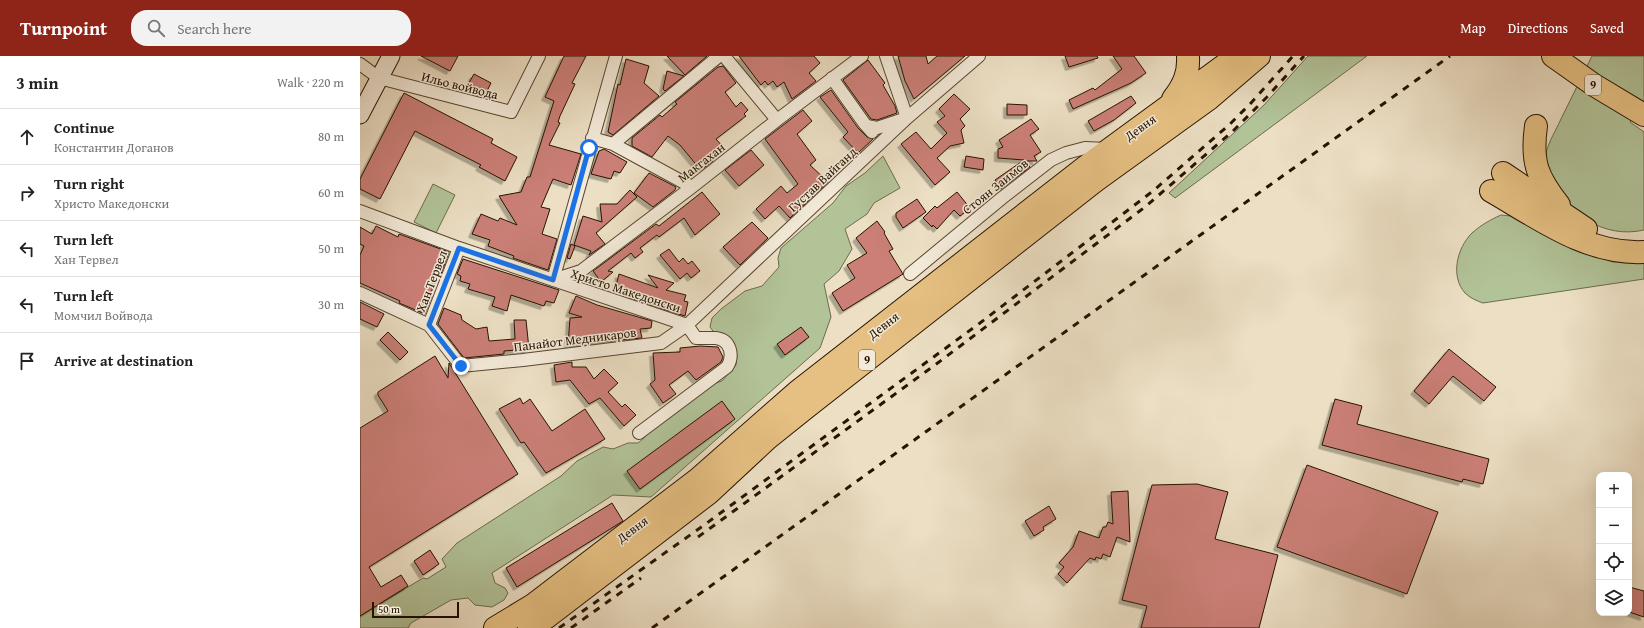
<!DOCTYPE html>
<meta charset="utf-8">
<style>
:root{--surface:#fff;--page:#f2f2f2;--text:#222;--muted:#767676;--line:#e0e0e0;--accent:#8f2418}
body{margin:0;font-family:"Gentium Book Plus",serif;background:var(--page);color:var(--text)}
.controls{position:absolute;right:12px;bottom:12px;display:grid;overflow:hidden;border-radius:8px;box-shadow:0 4px 16px #0002}
.controls button{width:36px;height:36px;display:grid;place-items:center;padding:0;border:0;border-bottom:1px solid var(--line);background:var(--surface);color:var(--text);font:20px sans-serif}
.scale{position:absolute;left:12px;bottom:10px;width:87px;box-sizing:border-box;padding-left:4px;border:2px solid #271300;border-top:0;font-size:11px;line-height:14px;white-space:nowrap;color:#271300;-webkit-text-stroke:3px #f3ead9;paint-order:stroke}
.stop{position:absolute;width:12px;height:12px;margin:-9px;border:3px solid #1a73e8;border-radius:50%;background:#fff}
.stop.end{background:#1a73e8;border-color:#fff;box-shadow:0 1px 4px #0008}
.list{margin:0;padding:0;list-style:none}
h2{display:flex;justify-content:space-between;align-items:center;height:52px;margin:0;padding:0 16px;font-size:17px}
h2 small{font-size:13px;font-weight:400;color:var(--muted)}
.list li{display:grid;grid-template-columns:26px 1fr auto;gap:12px;align-items:center;box-sizing:border-box;height:56px;padding:0 16px;border-top:1px solid var(--line)}
.list b{display:block;font-size:15px;white-space:nowrap}
.list p{margin:0;font-size:13px;white-space:nowrap;color:var(--muted)}
.list em{font-size:13px;font-style:normal;color:var(--muted)}
.icon{flex:none;width:22px;height:22px;fill:none;stroke:currentColor;stroke-width:2;stroke-linecap:round;stroke-linejoin:round}
.map{position:relative;flex:none;width:1284px;height:572px;overflow:hidden}
header{display:flex;align-items:center;gap:24px;box-sizing:border-box;height:56px;padding:0 20px;background:var(--accent);color:#fff}
header strong{font-size:19px}
nav{display:flex;gap:22px;margin-inline-start:auto;font-size:14px}
.search{width:280px;height:36px;background:var(--page);display:flex;align-items:center;gap:10px;box-sizing:border-box;padding:0 14px;border-radius:16px;color:var(--muted);font-size:15px}
main{display:flex}
aside{flex:1;background:var(--surface)}
.map>svg:first-child{display:block}
</style>
<header>
<strong>Turnpoint</strong>
<div class="search"><svg class="icon" aria-label="search" viewBox="0 0 24 24"><circle cx="10" cy="10" r="6"/><path d="M15 15l6 6"/></svg>Search here</div>
<nav><a>Map</a><a>Directions</a><a>Saved</a></nav>
</header>
<main>
<aside>
<h2>3 min<small>Walk · 220 m</small></h2>
<ul class="list">
<li><svg class="icon" aria-label="ahead" viewBox="0 0 24 24"><path d="M12 20V5M6 11l6-6 6 6"/></svg><div><b>Continue</b><p>Константин Доганов</p></div><em>80 m</em></li>
<li><svg class="icon" aria-label="right" viewBox="0 0 24 24"><path d="M7 20v-9h11M14 6l5 5-5 5"/></svg><div><b>Turn right</b><p>Христо Македонски</p></div><em>60 m</em></li>
<li><svg class="icon" aria-label="left" viewBox="0 0 24 24"><path d="M17 20v-9H6M10 6l-5 5 5 5"/></svg><div><b>Turn left</b><p>Хан Тервел</p></div><em>50 m</em></li>
<li><svg class="icon" aria-label="left" viewBox="0 0 24 24"><path d="M17 20v-9H6M10 6l-5 5 5 5"/></svg><div><b>Turn left</b><p>Момчил Войвода</p></div><em>30 m</em></li>
<li><svg class="icon" aria-label="arrive" viewBox="0 0 24 24"><path d="M6 21V4h12l-3 4 3 4H6"/></svg><div><b>Arrive at destination</b></div></li>
</ul>
</aside>
<div class="map">
<svg width="1284" height="572" viewBox="0 0 1284 572">
<defs>
<filter id="shadow"><feDropShadow dx="-3.5" dy="3.5" stdDeviation="0" flood-color="#0004"/></filter>
</defs>
<rect width="100%" height="100%" fill="#ecdfc4"/>
<filter id="stains"><feTurbulence type="fractalNoise" baseFrequency=".005" numOctaves="4"/><feColorMatrix values="0 0 0 0 .2 0 0 0 0 .09 0 0 0 0 .02 0 0 0 .5 -.17"/></filter>
<radialGradient id="worn" r=".72"><stop offset=".6" stop-color="#630" stop-opacity="0"/><stop offset="1" stop-color="#630" stop-opacity=".3"/></radialGradient>
<path fill="#b2c398" stroke="#6c6b4c" d="M 948,0 L 1007,0 L 815,142 L 809,137 L 904,49 Z
M 1232,0 L 1284,0 L 1284,47 L 1275,55 L 1270,66 L 1284,76 L 1284,174 C 1245,183 1208,159 1192,124 C 1189,117 1185,104 1186,97 C 1189,85 1196,74 1201,63 C 1211,42 1222,21 1232,0 Z
M 523,100 L 540,132 L 514,147 L 507,158 L 485,173 L 492,193 L 479,215 L 464,228 L 471,261 L 460,292 L 291,441 L 253,439 L 132,517 L 135,527 L 145,532 L 148,537 L 144,544 L 132,551 L 115,549 L 108,542 L 91,544 L 51,567 L 48,572 L 0,572 L 0,560 L 63,522 L 67,523 L 86,511 L 82,503 L 97,487 L 201,420 L 217,405 L 243,391 L 253,393 L 268,387 L 278,387 L 284,382 L 286,374 L 350,329 L 362,325 L 376,309 L 377,299 L 369,282 L 355,278 L 350,271 L 352,262 L 361,253 L 385,235 L 402,230 L 419,211 L 418,202 L 421,192 L 473,147 L 486,130 L 505,117 Z
M 73,128 L 95,139 L 76,177 L 54,166 Z
M 1141,159 L 1160,161 L 1218,191 L 1253,206 L 1284,204 L 1284,223 L 1123,247 C 1117,245 1110,242 1105,237 C 1090,220 1097,192 1112,177 C 1121,169 1130,164 1141,159 Z"/>
<path fill="#cb7f77" stroke="#271300" filter="url(#shadow)" d="M 61,0 L 98,0 L 90,15 Z
M 204,0 L 226,0 L 212,27 L 215,28 L 200,60 L 198,66 L 200,67 L 189,89 L 221,98 L 211,129 L 193,123 L 181,151 L 190,153 L 182,178 L 197,183 L 188,214 L 153,202 L 154,200 L 128,190 L 130,184 L 112,178 L 121,158 L 138,165 L 140,162 L 157,169 L 139,140 L 161,136 L 167,121 L 170,121 L 194,45 L 185,41 Z
M 307,0 L 347,0 L 325,19 Z
M 379,0 L 454,0 L 460,7 L 449,17 L 456,25 L 432,43 L 424,26 L 417,31 L 413,25 L 408,29 L 405,25 L 401,29 Z
M 538,0 L 566,0 L 568,8 L 577,0 L 605,0 L 554,43 L 545,25 Z
M 705,0 L 737,0 L 738,2 L 709,11 Z
M 753,0 L 774,0 L 786,17 L 771,27 L 713,53 L 709,44 L 733,32 L 735,34 L 762,13 Z
M 266,3 L 289,10 L 284,27 L 299,40 L 253,79 L 248,76 L 258,28 L 260,29 Z
M 508,4 L 525,27 L 523,29 L 535,50 L 537,57 L 517,64 L 511,63 L 483,24 Z
M 363,10 L 376,27 L 365,36 L 376,51 L 381,46 L 388,54 L 384,58 L 386,60 L 356,83 L 363,91 L 350,101 L 353,105 L 344,112 L 341,109 L 339,112 L 320,89 L 308,80 L 292,101 L 272,90 L 272,82 L 300,59 L 302,61 L 317,48 L 315,46 L 358,11 Z
M 307,15 L 324,20 L 305,35 L 303,33 Z
M 114,18 L 131,27 L 124,41 L 106,32 Z
M 471,34 L 498,72 L 507,81 L 513,83 L 498,97 L 483,81 L 488,76 L 460,41 Z
M 44,37 L 133,83 L 131,87 L 157,101 L 145,125 L 119,111 L 121,109 L 55,75 L 20,143 L 0,133 L 0,123 Z
M 594,38 L 610,53 L 600,63 L 605,70 L 601,74 L 604,87 L 590,90 L 577,102 L 590,116 L 575,129 L 541,88 L 556,76 L 571,93 L 587,77 L 577,66 L 585,60 L 579,53 Z
M 771,40 L 776,47 L 754,64 L 734,75 L 728,65 Z
M 647,48 L 667,49 L 667,59 L 647,59 Z
M 443,54 L 452,65 L 437,78 L 456,104 L 450,109 L 468,126 L 430,162 L 419,150 L 405,163 L 396,153 L 421,130 L 427,137 L 438,128 L 405,83 Z
M 671,63 L 679,73 L 670,79 L 681,96 L 674,100 L 677,105 L 665,105 L 670,111 L 641,133 L 635,124 L 664,104 L 638,102 L 638,93 L 643,91 L 639,84 Z
M 244,93 L 267,106 L 260,117 L 254,115 L 251,123 L 231,118 L 239,95 Z
M 391,94 L 404,109 L 379,130 L 365,114 Z
M 606,100 L 624,103 L 623,114 L 604,111 Z
M 289,117 L 316,131 L 315,134 L 293,151 L 274,137 Z
M 270,134 L 277,141 L 236,177 L 245,188 L 229,199 L 231,195 L 214,189 L 223,160 L 242,166 L 240,148 L 257,148 Z
M 342,136 L 360,158 L 335,179 L 324,162 L 299,181 L 297,179 L 280,192 L 283,196 L 275,202 L 271,197 L 248,215 L 253,216 L 241,226 L 233,215 L 296,168 L 299,170 Z
M 597,136 L 610,152 L 600,160 L 594,154 L 577,173 L 573,169 L 572,171 L 563,162 L 575,150 L 577,152 Z
M 557,143 L 566,156 L 543,172 L 536,161 L 536,157 Z
M 517,165 L 525,176 L 524,177 L 533,193 L 529,195 L 543,218 L 483,255 L 472,237 L 495,222 L 487,209 L 507,197 L 496,182 Z
M 392,166 L 408,182 L 380,209 L 363,191 Z
M 16,170 L 38,181 L 39,178 L 89,196 L 81,218 L 79,217 L 70,239 L 72,240 L 65,258 L 39,247 L 40,245 L 0,227 L 0,199 L 4,190 L 0,188 L 0,171 L 12,178 Z
M 211,188 L 215,190 L 210,203 L 207,202 Z
M 309,193 L 319,206 L 323,202 L 328,208 L 332,205 L 340,215 L 331,222 L 327,217 L 320,223 L 300,199 Z
M 103,203 L 199,234 L 194,247 L 186,245 L 184,250 L 151,239 L 147,255 L 132,250 L 135,241 L 108,233 L 110,228 L 100,225 L 101,220 L 97,218 Z
M 259,218 L 298,232 L 288,219 L 314,227 L 306,234 L 326,239 L 324,245 L 328,246 L 325,260 L 270,242 L 272,235 L 256,230 Z
M 216,240 L 237,249 L 292,265 L 291,272 L 280,273 L 282,282 L 208,289 L 210,262 L 222,261 L 209,257 Z
M 0,246 L 24,258 L 17,271 L 0,263 Z
M 84,252 L 101,259 L 102,264 L 116,273 L 127,271 L 129,285 L 155,283 L 154,264 L 166,264 L 169,293 L 144,295 L 144,298 L 104,302 L 78,268 Z
M 441,271 L 449,281 L 425,299 L 417,288 Z
M 28,276 L 48,296 L 40,304 L 20,284 Z
M 340,290 L 358,291 L 363,301 L 361,306 L 336,324 L 328,315 L 309,329 L 316,338 L 303,347 L 290,328 L 295,324 L 293,297 L 320,296 L 320,292 Z
M 1089,293 L 1136,331 L 1124,345 L 1093,320 L 1069,348 L 1054,335 Z
M 75,300 L 88,322 L 89,307 L 91,310 L 158,418 L 9,511 L 21,531 L 41,519 L 48,530 L 0,560 L 0,372 L 28,355 L 18,339 L 18,336 Z
M 212,306 L 212,311 L 226,311 L 234,323 L 244,313 L 258,327 L 248,336 L 262,351 L 265,348 L 276,359 L 264,370 L 240,342 L 229,348 L 210,324 L 196,326 L 194,309 Z
M 160,342 L 163,348 L 170,343 L 192,375 L 225,353 L 245,383 L 186,417 L 164,386 L 161,387 L 139,353 Z
M 975,343 L 1002,350 L 997,368 L 1129,403 L 1123,428 L 1103,423 L 1102,426 L 962,389 Z
M 362,345 L 375,363 L 280,433 L 267,415 Z
M 947,409 L 1078,456 L 1047,538 L 917,491 Z
M 837,428 L 868,436 L 855,483 L 918,499 L 899,572 L 781,572 L 787,550 L 762,544 L 792,429 Z
M 768,435 L 770,486 L 757,481 L 750,501 L 743,498 L 741,503 L 736,501 L 735,504 L 730,502 L 707,527 L 698,518 L 704,511 L 699,507 L 713,491 L 719,475 L 739,482 L 743,471 L 746,471 L 748,466 L 753,468 L 751,436 Z
M 252,447 L 263,465 L 157,531 L 146,512 Z
M 689,450 L 696,463 L 683,471 L 684,474 L 674,480 L 665,465 Z
M 70,494 L 79,508 L 63,519 L 54,505 Z
M 1269,531 L 1284,535 L 1284,561 L 1269,556 Z"/>
<g fill="none" stroke-linecap="round" stroke-linejoin="round">
<defs>
<path id="street" d="M 364,0 L 417,64
M 0,8 L 19,22 L 151,56 L 179,0
M 472,22 L 504,67 L 512,76
M 507,70 L 517,72 L 547,62 L 526,0
M 232,82 L 253,88 L 332,131
M 253,88 L 359,0
M 0,155 L 99,192 L 327,269 L 336,282 C 343,282 349,282 356,282 C 371,284 374,300 367,311 L 279,377
M 550,218 L 642,142 L 691,104 L 706,97 L 725,92 L 747,93
M 193,224 L 221,215 L 332,131 L 417,64 L 502,0
M 193,224 L 256,0
M 0,237 L 69,269 L 101,310 L 163,304 L 301,287 L 327,269 L 547,62 L 619,0
M 69,269 L 99,192"/>
<path id="secondary" d="M 0,59 L 31,0"/>
<path id="highway" d="M 1193,0 L 1234,29 L 1284,59
M 813,43 C 824,29 829,17 828,0
M 1176,70 C 1171,106 1177,121 1199,149
M 1143,117 L 1226,173
M 1131,135 C 1178,162 1227,199 1284,196
M 135,572 L 173,549 L 338,423 L 437,336 L 724,112 L 877,0
M 169,572 L 187,561 L 349,437 L 407,383 L 447,351 L 735,125 L 850,42 L 899,0"/>
</defs>
<use href="#street" stroke="#584631" stroke-width="14"/>
<use href="#secondary" stroke="#271300" stroke-width="19"/>
<use href="#highway" stroke="#271300" stroke-width="24"/>
<use href="#street" stroke="#f3ead9" stroke-width="12"/>
<use href="#secondary" stroke="#f3ead9" stroke-width="17"/>
<use href="#highway" stroke="#e6c082" stroke-width="22"/>
<path stroke="#271300" stroke-width="3" stroke-dasharray="7 7" stroke-linecap="butt" d="M 338,481 L 575,309 L 785,151 L 873,75 L 907,41 L 944,0
M 199,572 L 340,472 L 620,267 L 793,135 L 869,69 L 890,48 L 933,0
M 211,572 L 281,522
M 292,572 L 1090,0"/>
</g>
<g fill="none" stroke-linecap="round" stroke-linejoin="round">
<path stroke="#1a73e8" stroke-width="5" d="M 101,310 L 69,269 L 99,192 L 193,224 L 229,92"/>
</g>
<g text-anchor="middle" stroke-width="3" stroke-linejoin="round" paint-order="stroke">
<g fill="#f3ead9" stroke="#645441" stroke-width="1">
<rect x="1225" y="19" width="16" height="20" rx="3"/>
<rect x="499" y="294" width="16" height="20" rx="3"/>
</g>
<g font-size="12" font-weight="bold" fill="#271300">
<text x="1233" y="33">9</text>
<text x="507" y="308">9</text>
</g>
<g font-size="13" fill="#271300" stroke="#f3ead9">
<text transform="translate(100 29) rotate(14)" y="5">Ильо войвода</text>
<text transform="translate(780 71) rotate(-36)" y="5">Девня</text>
<text transform="translate(341 106) rotate(-38)" y="5">Макгахан</text>
<text transform="translate(462 123) rotate(-43)" y="5">Густав Вайганд</text>
<text transform="translate(635 130) rotate(-39)" y="5">Стоян Заимов</text>
<text transform="translate(71 225) rotate(-69)" y="5">Хан Тервел</text>
<text transform="translate(266 234) rotate(18)" y="5">Христо Македонски</text>
<text transform="translate(523 269) rotate(-38)" y="5">Девня</text>
<text transform="translate(215 283) rotate(-7)" y="5">Панайот Медникаров</text>
<text transform="translate(272 473) rotate(-37)" y="5">Девня</text>
</g>
</g>
<rect width="100%" height="100%" filter="url(#stains)"/>
<rect width="100%" height="100%" fill="url(#worn)"/>
</svg>
<div class="controls">
<button>+</button>
<button>−</button>
<button><svg class="icon" aria-label="locate" viewBox="0 0 24 24"><circle cx="12" cy="12" r="6"/><path d="M12 2v4M12 18v4M2 12h4M18 12h4"/></svg></button>
<button><svg class="icon" aria-label="layers" viewBox="0 0 24 24"><path d="M12 4l9 5-9 5-9-5zM3 14l9 5 9-5"/></svg></button>
</div>
<div class="scale">50 m</div>
<div class="stop" style="left:229px;top:92px"></div>
<div class="stop end" style="left:101px;top:310px"></div>
</div>
</main>
